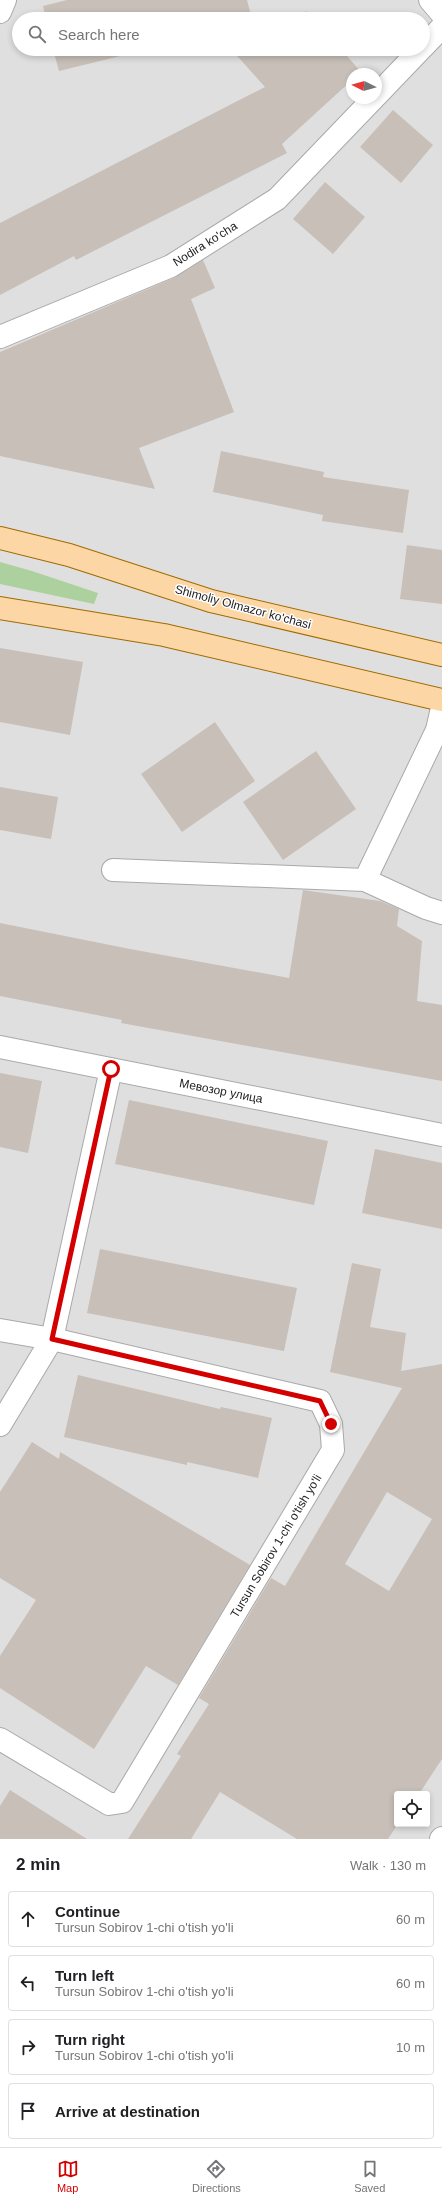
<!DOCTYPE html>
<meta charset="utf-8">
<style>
:root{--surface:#fff;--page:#f6f6f6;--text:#202124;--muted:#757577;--line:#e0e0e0;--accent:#d40000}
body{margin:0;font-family:Arial,sans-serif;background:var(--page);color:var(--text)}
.controls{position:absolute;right:12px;bottom:12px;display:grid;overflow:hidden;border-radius:4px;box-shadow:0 2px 6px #0003}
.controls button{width:36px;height:36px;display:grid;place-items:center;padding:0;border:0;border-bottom:1px solid var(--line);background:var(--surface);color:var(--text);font:20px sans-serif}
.compass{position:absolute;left:346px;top:68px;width:36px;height:36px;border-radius:50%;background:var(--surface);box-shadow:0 2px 6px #0003;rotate:275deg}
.stop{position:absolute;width:12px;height:12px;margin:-9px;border:3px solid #d40000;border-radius:50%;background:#fff}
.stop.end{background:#d40000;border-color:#fff;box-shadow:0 1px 4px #0008}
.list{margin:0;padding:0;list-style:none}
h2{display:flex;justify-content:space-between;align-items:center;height:52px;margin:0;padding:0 16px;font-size:17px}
h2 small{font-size:13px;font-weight:400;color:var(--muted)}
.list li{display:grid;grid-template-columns:26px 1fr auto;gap:12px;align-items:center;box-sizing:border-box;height:56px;margin:0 8px 8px;padding:0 8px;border:1px solid var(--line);border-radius:4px}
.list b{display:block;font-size:15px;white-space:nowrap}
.list p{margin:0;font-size:13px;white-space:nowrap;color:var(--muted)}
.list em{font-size:13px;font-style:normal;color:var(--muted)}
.icon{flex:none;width:22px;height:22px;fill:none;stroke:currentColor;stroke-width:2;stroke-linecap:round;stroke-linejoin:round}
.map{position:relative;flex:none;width:442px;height:1839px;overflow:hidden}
.search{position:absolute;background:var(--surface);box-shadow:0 2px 6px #0003;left:12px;right:12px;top:12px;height:44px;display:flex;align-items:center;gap:10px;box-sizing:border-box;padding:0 14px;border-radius:22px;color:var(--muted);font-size:15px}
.sheet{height:308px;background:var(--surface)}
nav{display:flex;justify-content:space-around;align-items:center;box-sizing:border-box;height:56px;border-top:1px solid var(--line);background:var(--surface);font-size:11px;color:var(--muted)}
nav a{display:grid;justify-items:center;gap:2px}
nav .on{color:var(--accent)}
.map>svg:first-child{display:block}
</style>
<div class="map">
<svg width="442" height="1839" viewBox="0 0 442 1839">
<rect width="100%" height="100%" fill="#f2efe9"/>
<path fill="#e0dfdf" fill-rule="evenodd" d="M 0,0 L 442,0 L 442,1839 L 0,1839 ZM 19,19 L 423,19 L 423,49 L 19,49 ZM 352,74 L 376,74 L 376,98 L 352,98 ZM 397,1794 L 427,1794 L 427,1824 L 397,1824 Z"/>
<path fill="#add19e" d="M 0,562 L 32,571 L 98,593 L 94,604 L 0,584 Z"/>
<path fill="#c7bfb8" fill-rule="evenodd" d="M 67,0 L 247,0 L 252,19 L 46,19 L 43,6 Z
M 306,11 L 314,19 L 297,19 Z
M 53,49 L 149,49 L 59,71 Z
M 174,49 L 203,49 L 175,56 Z
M 231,49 L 259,49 L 260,52 L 264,49 L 341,49 L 361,72 L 352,74 L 352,80 L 282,144 L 287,153 L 76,260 L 74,256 L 0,295 L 0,223 L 265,87 Z
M 393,110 L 433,145 L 401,183 L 360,147 Z
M 325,182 L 365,217 L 333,254 L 293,219 Z
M 203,260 L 215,288 L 191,299 L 234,412 L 139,448 L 155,489 L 0,456 L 0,352 L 176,277 Z
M 221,451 L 324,472 L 323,477 L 409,490 L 403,533 L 322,521 L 323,515 L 213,492 Z
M 407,545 L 442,550 L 442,604 L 400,599 Z
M 0,648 L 83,662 L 70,735 L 0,722 Z
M 215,722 L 255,781 L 182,832 L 141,774 Z
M 316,751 L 356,809 L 283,860 L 243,802 Z
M 0,787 L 58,797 L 51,839 L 0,830 Z
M 303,890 L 380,901 L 399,909 L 397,926 L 422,941 L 417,1001 L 442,1005 L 442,1081 L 121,1023 L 122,1020 L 0,996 L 0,923 L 130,949 L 289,978 Z
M 0,1073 L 42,1081 L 28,1153 L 0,1147 Z
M 129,1100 L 328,1141 L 314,1205 L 115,1164 Z
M 375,1149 L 442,1163 L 442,1229 L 362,1213 Z
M 100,1249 L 297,1288 L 284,1351 L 87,1313 Z
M 352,1263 L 381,1269 L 370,1327 L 406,1333 L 401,1371 L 442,1364 L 442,1759 L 419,1794 L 397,1794 L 398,1824 L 388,1839 L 297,1839 L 220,1792 L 191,1839 L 128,1839 L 181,1756 L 177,1754 L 209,1704 L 199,1698 L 271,1578 L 285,1586 L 402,1388 L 330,1372 ZM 387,1492 L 432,1519 L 389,1591 L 345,1564 Z
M 78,1375 L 220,1409 L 221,1407 L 272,1418 L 258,1478 L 187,1462 L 187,1465 L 64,1437 Z
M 32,1442 L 59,1459 L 60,1452 L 250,1565 L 178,1685 L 146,1666 L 94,1749 L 0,1688 L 0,1656 L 36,1600 L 0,1578 L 0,1492 Z
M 10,1790 L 87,1839 L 0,1839 L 0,1806 Z"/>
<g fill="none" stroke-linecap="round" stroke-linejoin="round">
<defs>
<path id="minor" d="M 430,0 L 442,14
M 0,12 L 5,0
M 423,47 L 442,27
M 376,96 L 421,49
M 0,337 L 171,266 L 277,199 L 374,98
M 113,870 L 365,880 L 437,730 L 442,708
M 365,880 L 426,908 L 442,913
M 0,1047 L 442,1135
M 0,1330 L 52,1339 L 0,1425
M 0,1739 L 109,1804 L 122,1802 L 333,1450 L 331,1424 L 320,1401 L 52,1339 L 111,1069
M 441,1839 L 442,1838"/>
<path id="major" d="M 0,538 L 69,555 L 211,601 L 442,655
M 0,608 L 164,635 L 442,700"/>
</defs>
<use href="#minor" stroke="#a9a9a9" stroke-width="24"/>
<use href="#major" stroke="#a06b00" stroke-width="24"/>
<use href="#minor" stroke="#fff" stroke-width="22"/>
<use href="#major" stroke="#fcd6a4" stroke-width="22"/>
</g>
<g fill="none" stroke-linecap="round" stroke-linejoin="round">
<path stroke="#d40000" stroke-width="5" d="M 111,1069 L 52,1339 L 320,1401 L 331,1424"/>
</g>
<g text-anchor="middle" stroke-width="3" stroke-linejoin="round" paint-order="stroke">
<g font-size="12" fill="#222" stroke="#fff">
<text transform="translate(205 244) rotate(-32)" y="4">Nodira ko'cha</text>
<text transform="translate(243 607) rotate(15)" y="4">Shimoliy Olmazor ko'chasi</text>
<text transform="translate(221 1091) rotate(11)" y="4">Мевозор улица</text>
<text transform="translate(276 1546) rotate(-59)" y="4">Tursun Sobirov 1-chi o'tish yo'li</text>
</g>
</g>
</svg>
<div class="controls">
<button><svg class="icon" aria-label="locate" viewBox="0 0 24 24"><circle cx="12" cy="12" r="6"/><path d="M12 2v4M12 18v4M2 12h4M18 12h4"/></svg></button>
</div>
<svg class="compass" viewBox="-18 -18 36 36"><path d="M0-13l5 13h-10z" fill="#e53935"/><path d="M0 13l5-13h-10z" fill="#757577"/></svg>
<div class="stop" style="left:111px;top:1069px"></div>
<div class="stop end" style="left:331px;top:1424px"></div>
<div class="search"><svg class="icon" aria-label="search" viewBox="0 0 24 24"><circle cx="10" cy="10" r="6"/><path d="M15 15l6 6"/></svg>Search here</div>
</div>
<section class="sheet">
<h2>2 min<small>Walk · 130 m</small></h2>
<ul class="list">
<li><svg class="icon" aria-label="ahead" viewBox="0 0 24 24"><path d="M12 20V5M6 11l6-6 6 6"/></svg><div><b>Continue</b><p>Tursun Sobirov 1-chi o'tish yo'li</p></div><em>60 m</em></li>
<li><svg class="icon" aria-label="left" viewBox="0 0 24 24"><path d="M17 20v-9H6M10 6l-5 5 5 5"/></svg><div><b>Turn left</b><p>Tursun Sobirov 1-chi o'tish yo'li</p></div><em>60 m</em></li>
<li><svg class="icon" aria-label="right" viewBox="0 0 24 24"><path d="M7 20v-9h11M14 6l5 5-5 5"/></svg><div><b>Turn right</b><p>Tursun Sobirov 1-chi o'tish yo'li</p></div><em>10 m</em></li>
<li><svg class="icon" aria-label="arrive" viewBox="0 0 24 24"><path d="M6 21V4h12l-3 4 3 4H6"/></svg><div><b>Arrive at destination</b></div></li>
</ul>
</section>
<nav>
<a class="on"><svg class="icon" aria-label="map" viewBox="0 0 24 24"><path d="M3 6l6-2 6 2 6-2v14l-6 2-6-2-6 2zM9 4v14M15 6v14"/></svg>Map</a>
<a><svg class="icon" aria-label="directions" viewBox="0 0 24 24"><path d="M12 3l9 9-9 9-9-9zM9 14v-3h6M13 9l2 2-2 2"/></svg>Directions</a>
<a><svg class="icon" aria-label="saved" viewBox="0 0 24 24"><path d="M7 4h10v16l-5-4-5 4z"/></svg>Saved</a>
</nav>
